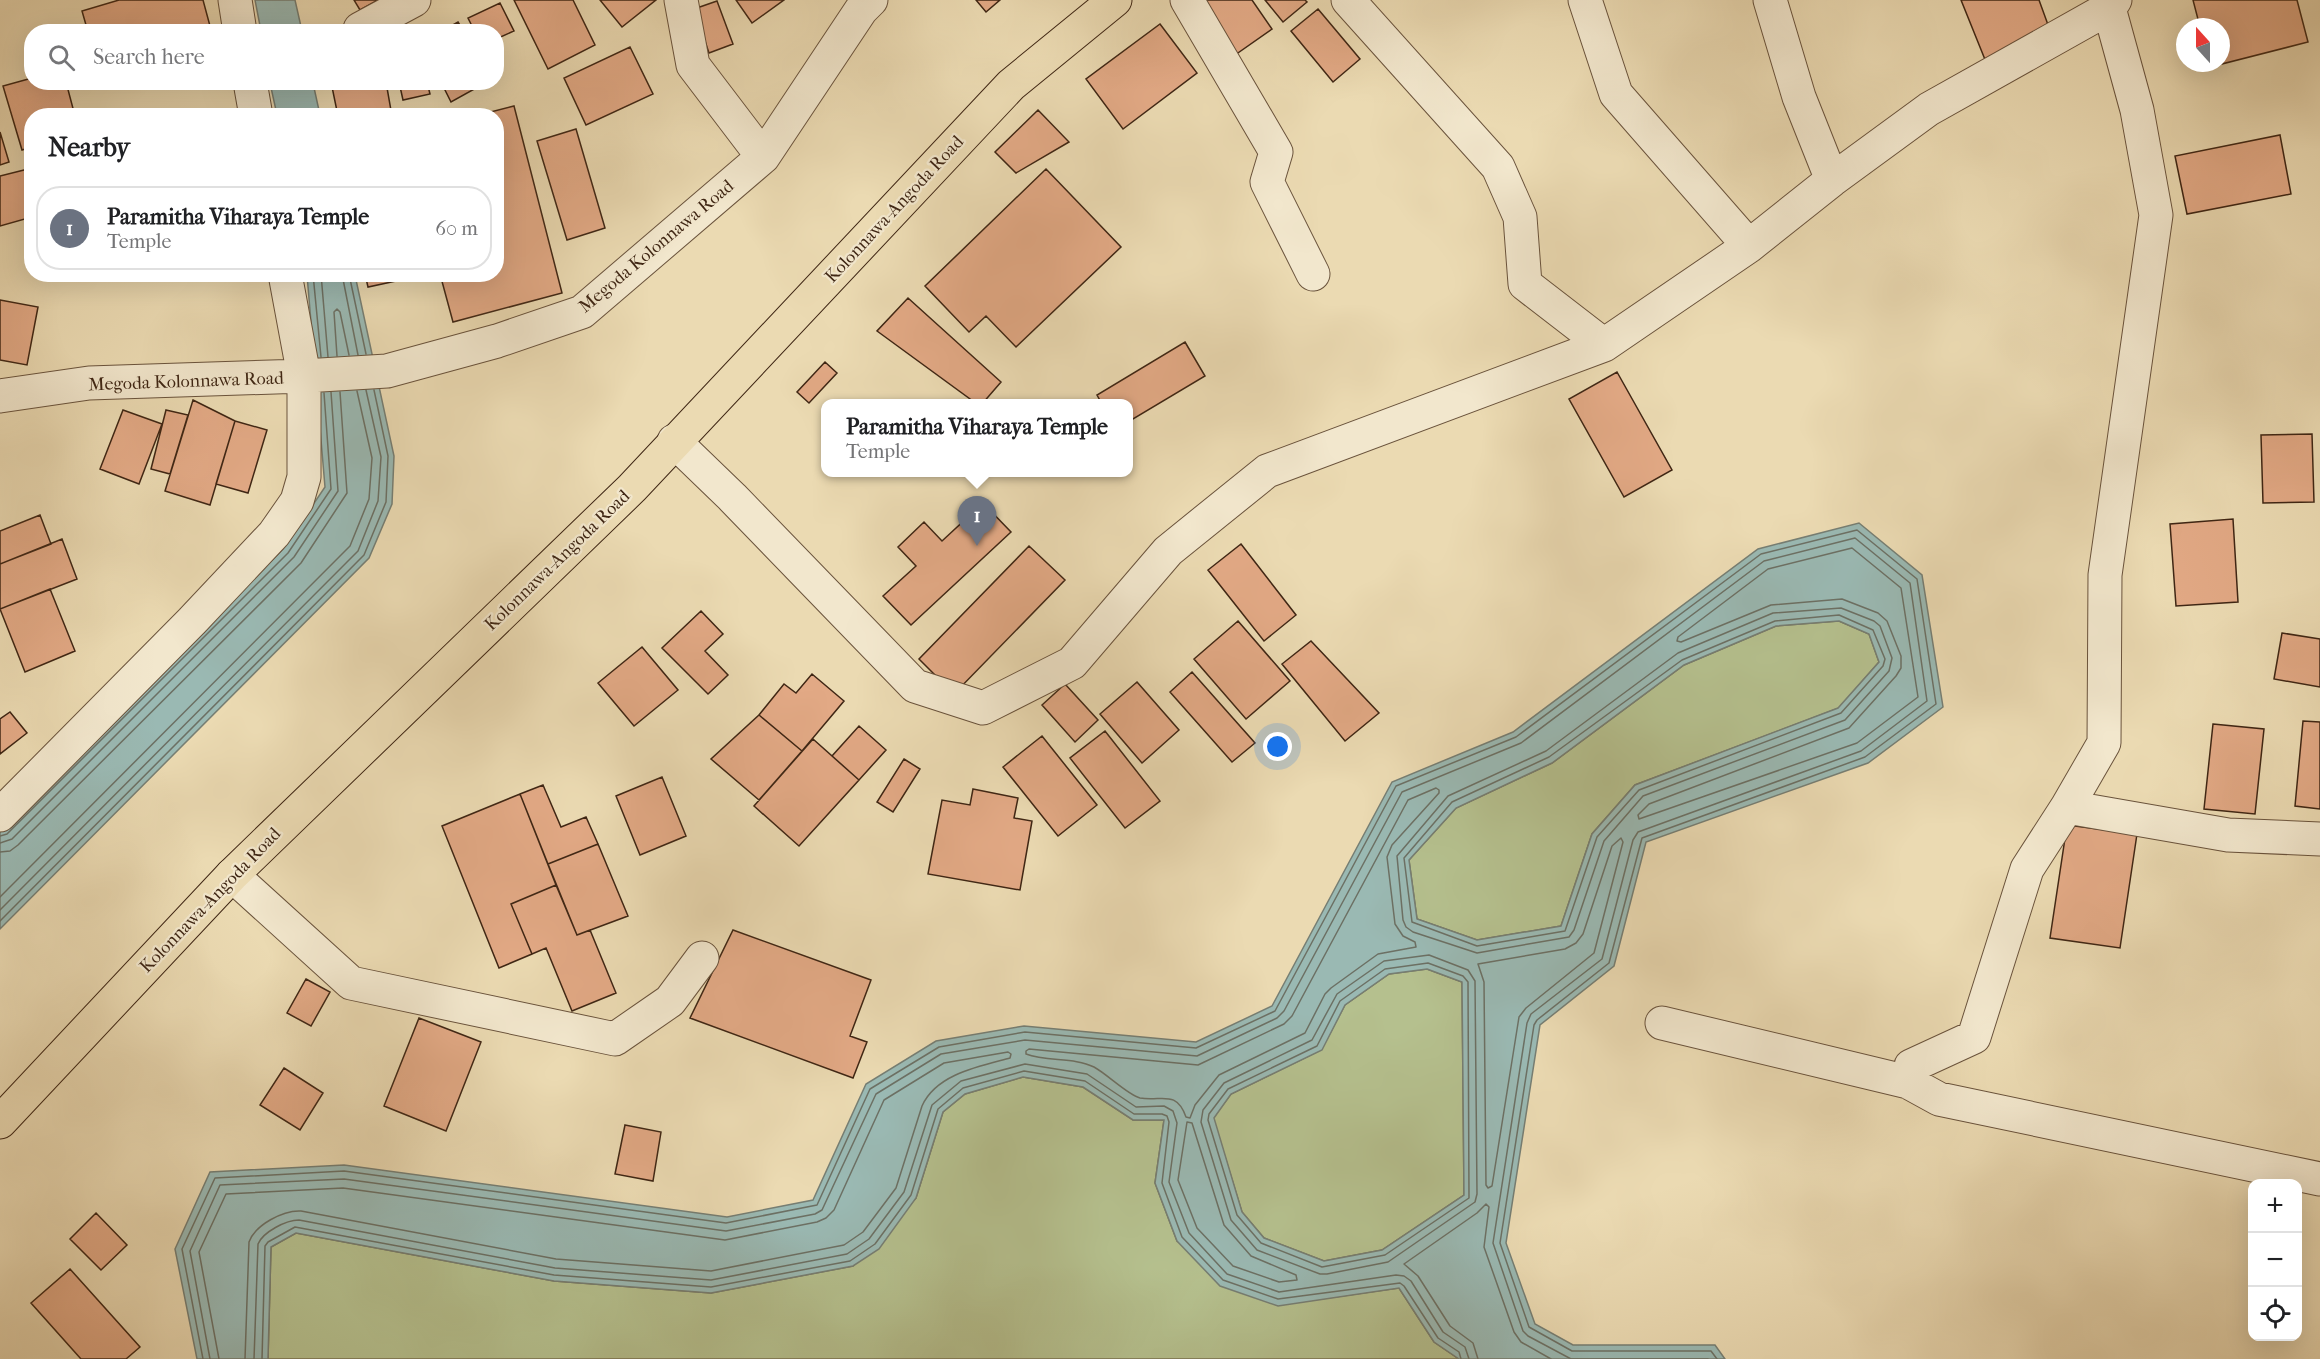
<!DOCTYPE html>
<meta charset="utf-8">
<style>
:root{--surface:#fff;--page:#f6f6f6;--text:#202124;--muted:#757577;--line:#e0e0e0;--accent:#db2777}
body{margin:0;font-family:"IM FELL French Canon",serif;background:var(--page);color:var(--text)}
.controls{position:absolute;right:18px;bottom:18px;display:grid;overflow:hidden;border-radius:12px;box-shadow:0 6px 24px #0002}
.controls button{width:54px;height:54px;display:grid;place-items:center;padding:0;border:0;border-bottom:2px solid var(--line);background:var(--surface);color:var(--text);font:30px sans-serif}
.compass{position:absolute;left:2176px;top:18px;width:54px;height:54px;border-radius:50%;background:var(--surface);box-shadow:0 6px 24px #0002;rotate:339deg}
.you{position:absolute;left:1278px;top:747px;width:21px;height:21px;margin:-15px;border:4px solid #fff;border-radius:50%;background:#1a73e8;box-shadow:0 0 0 9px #1a73e833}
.badge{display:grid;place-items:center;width:39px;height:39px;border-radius:50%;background:var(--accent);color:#fff;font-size:20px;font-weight:700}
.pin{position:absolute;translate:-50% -50px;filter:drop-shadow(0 2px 3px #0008)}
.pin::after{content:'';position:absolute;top:32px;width:21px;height:18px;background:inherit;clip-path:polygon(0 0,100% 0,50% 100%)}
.popup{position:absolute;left:821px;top:399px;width:312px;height:78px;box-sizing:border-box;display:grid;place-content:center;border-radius:12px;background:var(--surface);filter:drop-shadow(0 2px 4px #0005);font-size:20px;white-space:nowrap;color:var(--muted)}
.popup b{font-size:22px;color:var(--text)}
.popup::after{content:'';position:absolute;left:50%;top:100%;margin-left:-12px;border:12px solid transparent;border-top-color:var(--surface)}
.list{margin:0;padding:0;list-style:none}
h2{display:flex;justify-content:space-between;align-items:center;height:78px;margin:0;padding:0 24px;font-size:26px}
h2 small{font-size:20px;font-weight:400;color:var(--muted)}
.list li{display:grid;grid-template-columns:39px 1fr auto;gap:18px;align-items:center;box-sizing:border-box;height:84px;margin:0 12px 12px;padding:0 12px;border:2px solid var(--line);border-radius:24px}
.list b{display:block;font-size:22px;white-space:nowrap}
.list p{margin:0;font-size:20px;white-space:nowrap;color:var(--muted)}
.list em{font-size:20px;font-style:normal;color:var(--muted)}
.icon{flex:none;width:33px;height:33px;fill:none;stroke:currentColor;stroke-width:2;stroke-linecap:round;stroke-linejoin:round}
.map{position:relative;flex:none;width:2320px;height:1359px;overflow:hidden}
.search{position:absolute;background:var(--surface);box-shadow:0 6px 24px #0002;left:24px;top:24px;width:480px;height:66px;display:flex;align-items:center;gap:15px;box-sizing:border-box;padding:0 21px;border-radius:24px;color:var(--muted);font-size:22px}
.panel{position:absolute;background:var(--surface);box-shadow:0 6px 24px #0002;left:24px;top:108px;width:480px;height:174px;border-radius:24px}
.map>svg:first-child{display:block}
</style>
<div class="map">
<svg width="2320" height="1359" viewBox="0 0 2320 1359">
<rect width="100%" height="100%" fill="#ebdab2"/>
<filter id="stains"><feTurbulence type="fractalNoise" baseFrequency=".00333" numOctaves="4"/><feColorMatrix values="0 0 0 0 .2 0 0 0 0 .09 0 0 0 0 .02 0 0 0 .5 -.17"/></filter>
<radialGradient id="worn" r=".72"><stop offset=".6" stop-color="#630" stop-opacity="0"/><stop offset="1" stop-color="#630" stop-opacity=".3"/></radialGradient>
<path fill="#b5c08e" stroke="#7a7351" stroke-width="1.5" d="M 1839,621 L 1869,634 L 1879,662 L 1839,708 L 1635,785 L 1592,834 L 1561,926 L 1477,940 L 1417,919 L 1409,860 L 1456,808 L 1552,763 L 1684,665 L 1776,626 Z
M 1427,969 L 1462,982 L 1464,1195 L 1382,1250 L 1324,1261 L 1264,1238 L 1242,1212 L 1213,1118 L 1231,1094 L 1321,1050 L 1345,1005 L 1389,974 Z
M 1023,1077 L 1083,1087 L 1133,1120 L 1164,1120 L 1155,1183 L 1177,1241 L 1278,1305 L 1399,1288 L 1434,1342 L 1459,1359 L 268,1359 L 271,1247 L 296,1233 L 554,1281 L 711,1293 L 853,1266 L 916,1198 L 943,1112 L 965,1094 Z"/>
<path fill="#9ab9b3" stroke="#767e73" stroke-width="1.5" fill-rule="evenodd" d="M 255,0 L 295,0 L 302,31 L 261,31 Z
M 270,83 L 313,83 L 320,115 L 277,115 Z
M 307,275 L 355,275 L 394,456 L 392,504 L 369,558 L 0,929 L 0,832 L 283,549 L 325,487 Z
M 1859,523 L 1922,575 L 1943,707 L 1868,763 L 1646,842 L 1614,966 L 1540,1025 L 1506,1243 L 1535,1324 L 1573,1345 L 1715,1345 L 1725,1359 L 1459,1359 L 1434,1342 L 1399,1288 L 1278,1306 L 1220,1286 L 1177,1241 L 1155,1183 L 1164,1120 L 1133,1120 L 1083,1087 L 1023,1077 L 965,1094 L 943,1112 L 916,1198 L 879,1249 L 853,1266 L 711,1293 L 554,1281 L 296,1233 L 271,1247 L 268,1359 L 197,1359 L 175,1249 L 210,1172 L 344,1165 L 727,1217 L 813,1200 L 866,1084 L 936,1041 L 1024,1026 L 1196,1042 L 1272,1006 L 1392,782 L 1513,732 L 1758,549 ZM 1839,621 L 1869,634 L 1879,662 L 1838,708 L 1635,785 L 1592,834 L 1561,926 L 1477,940 L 1417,919 L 1409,860 L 1456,808 L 1552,763 L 1684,665 L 1776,626 ZM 1427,969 L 1462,982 L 1464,1195 L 1382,1250 L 1324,1261 L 1264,1238 L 1242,1212 L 1214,1118 L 1231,1094 L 1322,1050 L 1345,1005 L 1389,974 Z"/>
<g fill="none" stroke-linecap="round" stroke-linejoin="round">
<path stroke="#6c7064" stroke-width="1.5" d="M 313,274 L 321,357
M 321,274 L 328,357
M 342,274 L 358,355
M 349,274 L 366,354
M 337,356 L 334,312 L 337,309 L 340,312 L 349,355
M 1852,548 L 1901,588 L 1918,697 L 1857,743 L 1639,819 L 1638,815 L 1649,804 L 1849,728 L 1896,676 L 1901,668 L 1901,656 L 1887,621 L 1878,613 L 1842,599 L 1771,605 L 1681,642 L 1677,641 L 1678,637 L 1768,569 Z
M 1841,608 L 1874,621 L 1880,626 L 1892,658 L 1889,671 L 1845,720 L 1643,796 L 1604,841 L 1574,930 L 1569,937 L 1477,953 L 1413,932 L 1406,927 L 1403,920 L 1397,856 L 1448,796 L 1546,751 L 1678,653 L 1773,613 Z
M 1839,615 L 1873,630 L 1885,659 L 1883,666 L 1841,713 L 1639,790 L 1597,837 L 1565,931 L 1477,946 L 1412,922 L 1404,858 L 1452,802 L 1549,757 L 1682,660 L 1775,621 Z
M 1436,788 L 1439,790 L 1439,793 L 1392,845 L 1387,857 L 1395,924 L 1403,936 L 1415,942 L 1416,947 L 1378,954 L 1331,988 L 1325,994 L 1305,1033 L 1219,1075 L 1195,1105 L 1190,1118 L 1186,1117 C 1176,1089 1161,1102 1140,1098 C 1128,1095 1107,1074 1094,1067 C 1074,1057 1047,1062 1026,1054 L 1026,1051 L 1029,1049 L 1198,1065 L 1284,1024 L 1292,1016 L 1408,800 Z
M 0,836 L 7,834 L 288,553 L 331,489 L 324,393
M 1621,838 L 1623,842 L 1594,953 L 1526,1008 L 1519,1017 L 1492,1186 L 1488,1188 L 1486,1185 L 1484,982 L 1478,964 L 1565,949 L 1576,943 L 1583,934 L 1612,846 Z
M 0,843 L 12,839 L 294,557 L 338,491 L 331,392
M 0,852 L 10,851 L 18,845 L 301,563 L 347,493 L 340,392
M 0,897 L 350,546 L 369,499 L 372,458 L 357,391
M 0,910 L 358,551 L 378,501 L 381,457 L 366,390
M 0,921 L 364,555 L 386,502 L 388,456 L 374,390
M 1429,955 L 1468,970 L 1475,981 L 1477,1194 L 1475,1202 L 1388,1262 L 1327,1274 L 1320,1274 L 1257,1250 L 1231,1220 L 1201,1122 L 1203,1110 L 1224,1083 L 1312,1040 L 1337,994 L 1384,961 Z
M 1428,963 L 1463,976 L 1468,982 L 1469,1198 L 1385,1255 L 1322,1267 L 1261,1243 L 1237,1215 L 1208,1120 L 1209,1114 L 1228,1089 L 1317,1046 L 1340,1001 L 1385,969 Z
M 1187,1122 L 1192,1123 L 1224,1225 L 1251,1256 L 1296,1275 L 1297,1280 L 1279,1282 L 1233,1266 L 1197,1228 L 1178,1180 Z
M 203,1359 L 182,1249 L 215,1178 L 344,1171 L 726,1223 L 817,1205 L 870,1089 L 939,1047 L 1025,1032 L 1196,1048 L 1275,1011 L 1396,786 L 1516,737 L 1761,554 L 1857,530 L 1917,579 L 1936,704 L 1865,757 L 1642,838 L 1609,963 L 1537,1020 L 1534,1025 L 1500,1243 L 1529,1327 L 1572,1351 L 1711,1351 L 1717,1359
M 210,1359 L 190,1251 L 220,1185 L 344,1179 L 726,1231 L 815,1214 L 822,1210 L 876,1094 L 941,1054 L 1025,1040 L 1197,1056 L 1277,1018 L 1284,1011 L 1402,792 L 1521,743 L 1764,561 L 1855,538 L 1910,583 L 1927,701 L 1861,751 L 1638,832 L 1633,840 L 1602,959 L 1531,1014 L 1527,1023 L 1493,1243 L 1523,1331 L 1528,1336 L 1571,1359 L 1708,1359
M 219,1359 L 199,1252 L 226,1194 L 343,1188 L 725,1240 L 817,1222 L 826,1218 L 834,1210 L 884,1100 L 944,1063 L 1008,1052 L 1011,1054 L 1010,1058 C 980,1066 936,1074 922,1106 L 896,1188 L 863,1232 L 844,1245 L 711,1271 L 556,1259 L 301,1211 C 283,1210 255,1225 249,1242 L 245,1359
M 254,1359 L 258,1244 C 263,1232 286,1220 299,1220 L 555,1268 L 711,1280 L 847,1254 L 869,1239 L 904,1192 L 932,1105 L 961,1081 L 1025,1064 L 1087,1074 L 1136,1107 L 1164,1106 L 1173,1111 L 1177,1123 L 1169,1182 L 1189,1233 L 1227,1274 L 1279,1292 L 1396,1275 L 1404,1276 L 1411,1281 L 1443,1332 L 1465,1347 L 1469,1359
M 262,1359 L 265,1246 L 268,1242 L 295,1227 L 554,1275 L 711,1287 L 850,1261 L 875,1244 L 911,1195 L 938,1109 L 963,1088 L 1024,1071 L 1085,1081 L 1134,1114 L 1162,1114 L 1167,1116 L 1169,1122 L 1162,1183 L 1182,1237 L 1223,1280 L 1278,1299 L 1400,1283 L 1404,1286 L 1438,1338 L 1459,1352 L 1461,1359
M 1478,1359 L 1473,1343 L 1450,1326 L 1418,1276 L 1404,1264 L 1477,1213 L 1486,1204 L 1489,1207 L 1484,1247 L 1514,1332 L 1521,1342 L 1551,1359"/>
</g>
<path fill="#e2a985" stroke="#3f2614" stroke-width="1.5" d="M 119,0 L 203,0 L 210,26 L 191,32 L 88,32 L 82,11 Z
M 354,0 L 378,0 L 360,10 Z
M 514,0 L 573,0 L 595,45 L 548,69 Z
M 600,0 L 656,0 L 622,27 Z
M 736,0 L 784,0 L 752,23 Z
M 976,0 L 1000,0 L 986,12 Z
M 1201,0 L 1252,0 L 1272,29 L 1235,55 Z
M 1265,0 L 1305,0 L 1307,2 L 1283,22 Z
M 1961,0 L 2039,0 L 2051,33 L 1986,62 Z
M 2193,0 L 2297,0 L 2308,42 L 2210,67 L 2209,63 L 2221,63 L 2221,27 L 2200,27 Z
M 717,1 L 733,44 L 709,53 L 694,9 Z
M 500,3 L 514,31 L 496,39 L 496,32 L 475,32 L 468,18 Z
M 1318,9 L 1360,59 L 1333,82 L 1291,31 Z
M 458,22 L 464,32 L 440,32 Z
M 1160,24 L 1197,73 L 1123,129 L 1086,79 Z
M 630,47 L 653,94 L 586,125 L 564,78 Z
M 32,78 L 32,82 L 66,82 L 75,116 L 32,116 L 32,147 L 22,150 L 3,86 Z
M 331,82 L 386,82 L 392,116 L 338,116 Z
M 399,82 L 427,82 L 430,94 L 403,100 Z
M 441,82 L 487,82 L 451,102 Z
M 514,106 L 562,293 L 453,322 L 440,274 L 496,274 L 496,116 L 475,116 Z
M 1038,110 L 1069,142 L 1016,173 L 995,152 Z
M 576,129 L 605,228 L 567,240 L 537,141 Z
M 0,132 L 9,162 L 0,165 Z
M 2280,135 L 2291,194 L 2187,214 L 2175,156 Z
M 32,168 L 32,217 L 0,226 L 0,176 Z
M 1046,169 L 1121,247 L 1016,347 L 986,316 L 969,332 L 925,286 Z
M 365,274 L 415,274 L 415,277 L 368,287 Z
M 908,298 L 1001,382 L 982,404 L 977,404 L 877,331 Z
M 0,300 L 38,307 L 27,365 L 0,360 Z
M 1185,342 L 1205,376 L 1128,422 L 1128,404 L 1102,404 L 1097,395 Z
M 825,362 L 837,373 L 809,403 L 797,392 Z
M 1617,372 L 1672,470 L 1624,497 L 1569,399 Z
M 193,400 L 235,421 L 210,505 L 165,491 Z
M 123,410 L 162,424 L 139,484 L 100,469 Z
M 166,410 L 188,415 L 170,474 L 151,469 Z
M 235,421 L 267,430 L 248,493 L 216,484 Z
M 2312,434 L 2314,502 L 2263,503 L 2261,435 Z
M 983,503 L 1011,532 L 911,625 L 883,596 L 916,566 L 898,547 L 924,522 L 942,541 Z
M 40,515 L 51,544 L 0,564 L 0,531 Z
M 2233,519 L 2238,602 L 2176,606 L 2170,524 Z
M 62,539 L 77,579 L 0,609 L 0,564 Z
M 1241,544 L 1296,615 L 1264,641 L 1208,570 Z
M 1029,546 L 1065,580 L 954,694 L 919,659 Z
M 50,589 L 75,651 L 25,672 L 0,609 Z
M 701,611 L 723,634 L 705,651 L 728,675 L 708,694 L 662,648 Z
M 1238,621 L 1290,681 L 1246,719 L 1194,659 Z
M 2282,633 L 2320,639 L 2320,687 L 2274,679 Z
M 1311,641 L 1379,713 L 1345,741 L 1282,664 Z
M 642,647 L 678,690 L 634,726 L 598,683 Z
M 1192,672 L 1255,743 L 1232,762 L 1170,692 Z
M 812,674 L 844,701 L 802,751 L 759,715 L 784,684 L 796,693 Z
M 1137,682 L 1179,730 L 1142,763 L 1100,714 Z
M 1065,684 L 1098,720 L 1075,742 L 1042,705 Z
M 10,712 L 27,733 L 0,754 L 0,719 Z
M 759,715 L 802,751 L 759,800 L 711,759 Z
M 2303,721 L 2320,722 L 2320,809 L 2295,806 Z
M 2213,724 L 2264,729 L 2255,814 L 2204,809 Z
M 859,726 L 886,750 L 859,780 L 832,756 Z
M 1105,731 L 1160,801 L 1125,828 L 1070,758 Z
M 1042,736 L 1097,805 L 1058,836 L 1003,767 Z
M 813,739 L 859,780 L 799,846 L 754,806 Z
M 904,759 L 920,769 L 893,812 L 877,802 Z
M 662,777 L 686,836 L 640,855 L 616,796 Z
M 543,785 L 561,827 L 586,817 L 598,844 L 548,864 L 520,794 Z
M 973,789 L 1018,798 L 1014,818 L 1032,821 L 1020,890 L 928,874 L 942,800 L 970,805 Z
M 520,794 L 556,885 L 511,904 L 532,954 L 499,968 L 442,826 Z
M 2067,825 L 2137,834 L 2120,948 L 2050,938 Z
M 598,844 L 628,916 L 577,935 L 548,864 Z
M 556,885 L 577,935 L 590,930 L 616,993 L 572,1011 L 546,948 L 532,954 L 511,904 Z
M 733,930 L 871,980 L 850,1036 L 867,1042 L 853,1078 L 690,1018 Z
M 306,979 L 330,992 L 311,1026 L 287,1013 Z
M 419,1018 L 481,1042 L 446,1131 L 384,1106 Z
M 284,1068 L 323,1093 L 300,1130 L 260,1105 Z
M 625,1125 L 661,1132 L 653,1181 L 615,1174 Z
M 96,1213 L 127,1245 L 101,1270 L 70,1239 Z
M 70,1269 L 140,1347 L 126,1359 L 81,1359 L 31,1303 Z"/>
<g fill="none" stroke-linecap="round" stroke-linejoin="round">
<defs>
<path id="street" d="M 235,0 L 240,32
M 681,0 L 693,65 L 763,157
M 1187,0 L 1276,152 L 1267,182 L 1313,274
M 1348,0 L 1498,167 L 1520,217 L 1525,284 L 1604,345
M 1585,0 L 1616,94 L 1749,246
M 1770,0 L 1799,97 L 1832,180
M 2109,8 L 2137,110 L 2156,215 L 2105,575 L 2104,743 L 2067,807 L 2027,869 L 1974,1037 L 1911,1066 L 1908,1082 L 1939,1099 L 2320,1179
M 360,29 L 414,0
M 250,82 L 256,116
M 0,396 L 89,383 L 304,376 L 387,371 L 497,341 L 582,312 L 763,157 L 861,10 L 871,0
M 674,441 L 732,497 L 915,686 L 983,708 L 1072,663 L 1168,551 L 1267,471 L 1604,345 L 1749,246 L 1832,180 L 1929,109 L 2109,8 L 2115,0
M 2067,807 L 2228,835 L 2320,839
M 0,815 L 192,621 L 274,534 L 297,501 L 304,477 L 304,376 L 285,274
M 232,875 L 351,983 L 615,1039 L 670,1001 L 702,958
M 1662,1023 L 1908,1082"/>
<path id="primary" d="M 0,1122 L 232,875 L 632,488 L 1011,85 L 1115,0"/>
</defs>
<use href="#street" stroke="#6a533c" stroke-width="35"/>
<use href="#primary" stroke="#3f2614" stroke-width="35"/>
<use href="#street" stroke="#f2e7cd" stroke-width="33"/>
<use href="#primary" stroke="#ebdab2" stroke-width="33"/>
</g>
<g text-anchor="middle" stroke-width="4.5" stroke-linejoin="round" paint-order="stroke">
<g font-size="18" fill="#3f2614" stroke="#f2e7cd">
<text transform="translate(894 209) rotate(-47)" y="6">Kolonnawa-Angoda Road</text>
<text transform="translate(656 246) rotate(-40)" y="6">Megoda Kolonnawa Road</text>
<text transform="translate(186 381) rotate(-2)" y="6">Megoda Kolonnawa Road</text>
<text transform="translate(557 560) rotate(-44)" y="6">Kolonnawa-Angoda Road</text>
<text transform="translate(210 900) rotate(-46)" y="6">Kolonnawa-Angoda Road</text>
</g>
</g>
<rect width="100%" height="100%" filter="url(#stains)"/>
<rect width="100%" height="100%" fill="url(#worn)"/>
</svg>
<div class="controls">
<button>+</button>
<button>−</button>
<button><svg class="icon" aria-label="locate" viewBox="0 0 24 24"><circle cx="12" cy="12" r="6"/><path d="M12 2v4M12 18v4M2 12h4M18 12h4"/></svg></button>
</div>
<svg class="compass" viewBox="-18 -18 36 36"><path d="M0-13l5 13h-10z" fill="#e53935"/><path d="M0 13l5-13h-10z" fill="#757577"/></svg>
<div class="you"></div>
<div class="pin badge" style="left:977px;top:546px;background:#6b7280">1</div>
<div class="popup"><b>Paramitha Viharaya Temple</b>Temple</div>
<div class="search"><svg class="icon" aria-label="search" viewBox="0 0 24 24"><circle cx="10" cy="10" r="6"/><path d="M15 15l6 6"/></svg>Search here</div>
<section class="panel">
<h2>Nearby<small></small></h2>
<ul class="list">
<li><span class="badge" style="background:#6b7280">1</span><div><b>Paramitha Viharaya Temple</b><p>Temple</p></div><em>60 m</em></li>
</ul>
</section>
</div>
